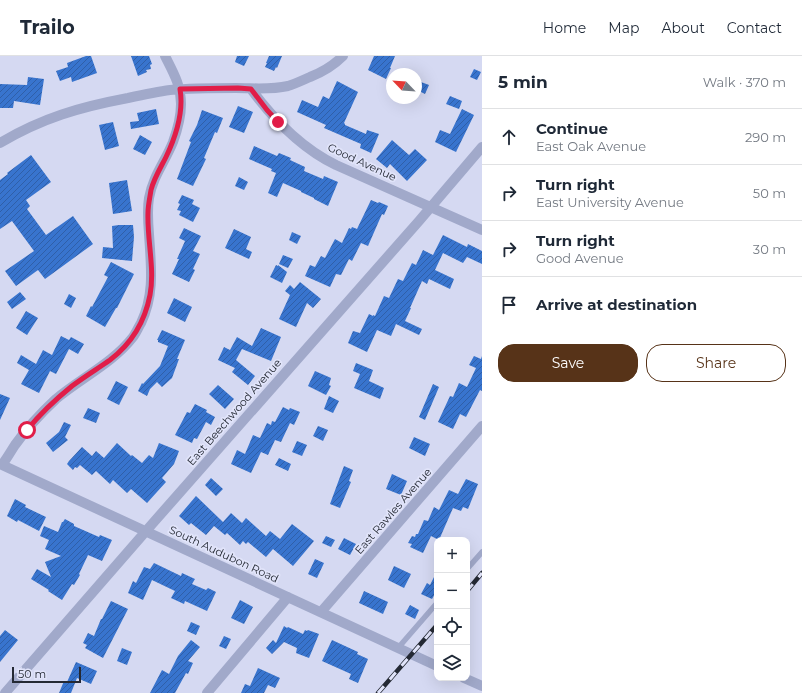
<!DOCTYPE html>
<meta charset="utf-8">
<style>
:root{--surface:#fff;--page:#f2f2f3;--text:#1f2937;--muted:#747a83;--line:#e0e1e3;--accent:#573318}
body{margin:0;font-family:Montserrat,sans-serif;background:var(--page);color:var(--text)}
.controls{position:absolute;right:12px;bottom:12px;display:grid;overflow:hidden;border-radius:8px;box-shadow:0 4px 16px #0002}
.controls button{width:36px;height:36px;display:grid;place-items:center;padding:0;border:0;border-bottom:1px solid var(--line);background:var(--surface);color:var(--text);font:20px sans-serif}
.compass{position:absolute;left:386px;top:12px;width:36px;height:36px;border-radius:50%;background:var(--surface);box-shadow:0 4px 16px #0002;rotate:295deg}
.scale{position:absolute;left:12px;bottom:10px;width:69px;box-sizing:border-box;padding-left:4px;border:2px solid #242934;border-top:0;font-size:11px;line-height:14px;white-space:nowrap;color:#242934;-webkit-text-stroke:3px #e1e4fa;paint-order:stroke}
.stop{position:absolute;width:12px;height:12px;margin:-9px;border:3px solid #e11d48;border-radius:50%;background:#fff}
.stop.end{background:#e11d48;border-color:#fff;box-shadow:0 1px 4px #0008}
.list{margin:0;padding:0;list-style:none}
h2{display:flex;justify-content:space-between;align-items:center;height:52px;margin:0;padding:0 16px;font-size:17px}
h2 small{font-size:13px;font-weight:400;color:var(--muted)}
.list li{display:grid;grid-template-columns:26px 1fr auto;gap:12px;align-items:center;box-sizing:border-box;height:56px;padding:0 16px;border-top:1px solid var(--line)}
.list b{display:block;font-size:15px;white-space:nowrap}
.list p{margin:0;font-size:13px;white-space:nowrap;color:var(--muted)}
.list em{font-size:13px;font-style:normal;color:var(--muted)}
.actions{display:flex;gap:8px;padding:12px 16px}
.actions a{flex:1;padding:9px 0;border:1px solid var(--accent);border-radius:16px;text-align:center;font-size:14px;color:var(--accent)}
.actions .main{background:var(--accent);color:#fff}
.icon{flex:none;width:22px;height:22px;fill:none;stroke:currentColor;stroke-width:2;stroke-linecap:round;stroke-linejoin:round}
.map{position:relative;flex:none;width:482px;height:637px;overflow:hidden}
header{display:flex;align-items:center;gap:24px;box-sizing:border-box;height:56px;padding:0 20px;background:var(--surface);border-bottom:1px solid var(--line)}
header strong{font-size:19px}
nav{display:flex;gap:22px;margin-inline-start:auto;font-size:14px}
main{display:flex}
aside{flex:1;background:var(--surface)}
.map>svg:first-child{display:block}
</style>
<header>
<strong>Trailo</strong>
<nav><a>Home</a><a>Map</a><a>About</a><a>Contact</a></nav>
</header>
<main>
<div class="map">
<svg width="482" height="637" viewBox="0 0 482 637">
<defs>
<pattern id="building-hatch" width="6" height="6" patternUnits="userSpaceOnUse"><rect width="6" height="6" fill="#3874ce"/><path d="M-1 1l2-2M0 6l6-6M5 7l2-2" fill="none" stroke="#2f5fa8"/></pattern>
</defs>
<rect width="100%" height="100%" fill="#d5d9f2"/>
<path fill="url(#building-hatch)" d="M 86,0 L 91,0 L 97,17 L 72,26 L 71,21 L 60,25 L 56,15 L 68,11 L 67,7 Z
M 131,0 L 149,0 L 152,8 L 150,9 L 151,13 L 146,14 L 147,16 L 138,20 Z
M 237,0 L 249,0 L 244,10 L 235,6 Z
M 269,0 L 282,0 L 277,12 L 276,11 L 274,15 L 265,11 L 267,7 L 266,7 Z
M 374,0 L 395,0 L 390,12 L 391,12 L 386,23 L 368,14 Z
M 474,13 L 481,16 L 477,24 L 470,21 Z
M 28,21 L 44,23 L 40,49 L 14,45 L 13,52 L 0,52 L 0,28 L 27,29 Z
M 337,25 L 358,36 L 344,67 L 345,68 L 345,69 L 366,78 L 367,74 L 379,78 L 371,97 L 360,92 L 361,88 L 324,72 L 326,69 L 297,56 L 302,44 L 318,51 L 323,40 L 329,43 Z
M 421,26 L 429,29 L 425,38 L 417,34 Z
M 450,40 L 462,45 L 459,53 L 446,48 Z
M 238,50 L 253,56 L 244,77 L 229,71 Z
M 156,53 L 159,68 L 131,73 L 130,66 L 139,65 L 137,57 Z
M 462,53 L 474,59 L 456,96 L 435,86 L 440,74 L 450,78 Z
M 202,54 L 223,62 L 217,77 L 215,76 L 204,102 L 206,103 L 193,130 L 177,123 L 191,86 L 189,85 L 197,69 Z
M 113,66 L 119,90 L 105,94 L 99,69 Z
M 140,79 L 152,86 L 145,99 L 133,93 Z
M 392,84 L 409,99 L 415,93 L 427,104 L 407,125 L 390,108 L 387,112 L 376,103 Z
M 254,90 L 277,100 L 279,97 L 291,102 L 290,104 L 305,111 L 304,115 L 323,123 L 324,120 L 338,126 L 328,150 L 314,143 L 314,142 L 301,136 L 301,135 L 283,127 L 277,141 L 268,137 L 276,117 L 271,115 L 272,113 L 249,103 Z
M 31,99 L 51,126 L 26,144 L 30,150 L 27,153 L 46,179 L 73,160 L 93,188 L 45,223 L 38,214 L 16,230 L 5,215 L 34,195 L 12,165 L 0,173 L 0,124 L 8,118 L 7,117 Z
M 239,121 L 248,126 L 244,134 L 235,130 Z
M 127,124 L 132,155 L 113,158 L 109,127 Z
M 182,139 L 194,144 L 192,148 L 200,152 L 193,166 L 179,159 L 181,155 L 177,154 L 180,148 L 178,147 Z
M 371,144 L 378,147 L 379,146 L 388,150 L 384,159 L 382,158 L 368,190 L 361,187 L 352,205 L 349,203 L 341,219 L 336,218 L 330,231 L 305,220 L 310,209 L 315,211 L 321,200 L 325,202 L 335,183 L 342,187 L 349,172 L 351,173 L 352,171 L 357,173 Z
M 119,169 L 133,169 L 134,181 L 132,205 L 102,202 L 103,191 L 113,192 L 112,170 Z
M 184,172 L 201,180 L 193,195 L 200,198 L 193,213 L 195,214 L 189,226 L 172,218 L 179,203 L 177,203 L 185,185 L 179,182 Z
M 234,173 L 251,181 L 246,193 L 252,196 L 249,203 L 225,192 Z
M 292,176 L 301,180 L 297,188 L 289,184 Z
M 443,179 L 467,191 L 468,188 L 482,195 L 482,208 L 467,201 L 463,207 L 443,197 L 435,214 L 454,223 L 450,233 L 429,223 L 427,228 L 422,225 L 410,252 L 411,252 L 405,265 L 422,273 L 419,279 L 396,268 L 391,280 L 377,274 L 367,296 L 348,287 L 353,275 L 360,277 L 369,258 L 373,260 L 373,259 L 375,260 L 384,240 L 389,242 L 398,223 L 403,225 L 412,207 L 416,209 L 423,194 L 433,199 Z
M 283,199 L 293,203 L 288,212 L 279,208 Z
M 111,206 L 134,218 L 117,252 L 116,252 L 105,271 L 86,260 L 91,250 L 92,251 L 108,221 L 104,219 Z
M 276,209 L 278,210 L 278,209 L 287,216 L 282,227 L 270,221 Z
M 300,226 L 321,243 L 313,252 L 307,247 L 296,271 L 279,263 L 290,239 L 285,235 L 290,229 L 294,233 Z
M 20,236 L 26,243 L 12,253 L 7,246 Z
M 69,238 L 76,242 L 71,252 L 64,248 Z
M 174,242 L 192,251 L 185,266 L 167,257 Z
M 26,255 L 38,262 L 27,279 L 16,272 Z
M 261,272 L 281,281 L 271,305 L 242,293 L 236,304 L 255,320 L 248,329 L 232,316 L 235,312 L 218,304 L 224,291 L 230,294 L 237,281 L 252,290 Z
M 162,274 L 185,284 L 177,303 L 179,303 L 172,322 L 162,331 L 157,326 L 150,333 L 147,340 L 138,335 L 142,327 L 143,328 L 160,310 L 168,290 L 158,286 L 158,284 L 157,284 Z
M 61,280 L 69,284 L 71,281 L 84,288 L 78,298 L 69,293 L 56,318 L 50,315 L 39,337 L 21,328 L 29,314 L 17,307 L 21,299 L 36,308 L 43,294 L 52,299 Z
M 474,300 L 481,303 L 482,300 L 482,335 L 480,334 L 466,361 L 460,358 L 453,373 L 438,366 L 450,340 L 453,341 L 459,327 L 467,331 L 476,312 L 469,309 Z
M 356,307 L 373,314 L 369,325 L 384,332 L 380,343 L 354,332 L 360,318 L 353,315 Z
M 315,315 L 331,322 L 329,329 L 331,330 L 326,339 L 308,330 Z
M 116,325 L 128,331 L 119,349 L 107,343 Z
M 433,328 L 439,331 L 425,364 L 419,361 Z
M 218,329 L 234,343 L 225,353 L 209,338 Z
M 0,338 L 10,342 L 0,364 Z
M 329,340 L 339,345 L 333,357 L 324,353 Z
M 195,348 L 207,354 L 206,356 L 215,361 L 211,369 L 206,366 L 197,383 L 194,382 L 192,387 L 175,379 L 187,356 L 190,357 Z
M 283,351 L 289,354 L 290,352 L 300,356 L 294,369 L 290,367 L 281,386 L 275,384 L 268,399 L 261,396 L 251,417 L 231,408 L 237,394 L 245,398 L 253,379 L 260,382 L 267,367 L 271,369 L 272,365 L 275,366 Z
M 88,352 L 100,357 L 96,367 L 83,362 Z
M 64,366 L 71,369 L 65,381 L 68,384 L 53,396 L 46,387 L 59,376 Z
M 318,370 L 328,374 L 323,385 L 313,380 Z
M 414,381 L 430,388 L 425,400 L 409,392 Z
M 297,385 L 307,389 L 302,400 L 292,396 Z
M 117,387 L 131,400 L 132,399 L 142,407 L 149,399 L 153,402 L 159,387 L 179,395 L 174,408 L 162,422 L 166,426 L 147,447 L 131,433 L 127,437 L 113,424 L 110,428 L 96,415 L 92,419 L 80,409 L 77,412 L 75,411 L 73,414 L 67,408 L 69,405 L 82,391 L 92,400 L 96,395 L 104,402 Z
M 279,402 L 291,408 L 288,415 L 275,409 Z
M 344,410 L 353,414 L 349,425 L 351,426 L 340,452 L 330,448 Z
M 392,418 L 407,425 L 401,439 L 386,433 Z
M 211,422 L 223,433 L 216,440 L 205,429 Z
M 466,423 L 478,428 L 468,453 L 463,451 L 461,455 L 453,452 L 439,484 L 431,480 L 423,497 L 410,491 L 412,488 L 408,487 L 412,480 L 415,481 L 416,478 L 418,478 L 424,464 L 428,465 L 434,451 L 439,454 L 449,434 L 458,438 Z
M 196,440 L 223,466 L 231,457 L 242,467 L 246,462 L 266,480 L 270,475 L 280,483 L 292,468 L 314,485 L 293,510 L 273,493 L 266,501 L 248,486 L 246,488 L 243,485 L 240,489 L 227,477 L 225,479 L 214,470 L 206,479 L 191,467 L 189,469 L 179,460 Z
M 15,443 L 26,449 L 25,451 L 46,461 L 39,475 L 18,464 L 17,466 L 7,460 Z
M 65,463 L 74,468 L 74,470 L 99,481 L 100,479 L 112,484 L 102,505 L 88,499 L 79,518 L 80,519 L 74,529 L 72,528 L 62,544 L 48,535 L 49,534 L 31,523 L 37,513 L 51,521 L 45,506 L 61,500 L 45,493 L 49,484 L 40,480 L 44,470 L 58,476 L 62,466 L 63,466 Z
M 326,480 L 335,484 L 331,491 L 322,487 Z
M 344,482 L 356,488 L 350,499 L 338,493 Z
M 315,503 L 324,507 L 317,522 L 308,518 Z
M 154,507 L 181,520 L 182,517 L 195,523 L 192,528 L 206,534 L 208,532 L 216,536 L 207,555 L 185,545 L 184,548 L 171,542 L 175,535 L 152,524 L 143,544 L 128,537 L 133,525 L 136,527 L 144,511 L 150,513 Z
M 394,510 L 411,518 L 404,532 L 388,524 Z
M 437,515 L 437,534 L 432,543 L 421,538 L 427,527 L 430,529 Z
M 364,535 L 388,546 L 383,558 L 359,547 Z
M 240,544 L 253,551 L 244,568 L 231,562 Z
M 111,545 L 128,553 L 103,602 L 85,592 L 87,589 L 83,587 L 88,577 L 94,580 L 101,563 L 102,563 Z
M 410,549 L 419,554 L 415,563 L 405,558 Z
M 191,566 L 200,570 L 196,579 L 187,575 Z
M 284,570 L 287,572 L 288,571 L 303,578 L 305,574 L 307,575 L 308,574 L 319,578 L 309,602 L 296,597 L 297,592 L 284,586 L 272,598 L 266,592 L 273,584 L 276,587 Z
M 5,574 L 18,584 L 0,606 L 0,580 Z
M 224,580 L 231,583 L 226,593 L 219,590 Z
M 191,584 L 200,591 L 188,605 L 193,607 L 188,618 L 186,617 L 175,637 L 150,637 L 162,614 L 169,618 L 178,600 Z
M 332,584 L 358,596 L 357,598 L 368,603 L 358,627 L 349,623 L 351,618 L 322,605 Z
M 122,592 L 132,596 L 127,609 L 117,605 Z
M 76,606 L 97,615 L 91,628 L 77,622 L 71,637 L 59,637 L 64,625 L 67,626 Z
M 258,612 L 280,622 L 275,632 L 268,629 L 264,637 L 241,637 L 245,628 L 250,630 Z"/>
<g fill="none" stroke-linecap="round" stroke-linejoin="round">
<path stroke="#a1a9ca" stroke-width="5.5" d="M 467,513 L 482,496
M 398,592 L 437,547"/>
<path stroke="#a1a9ca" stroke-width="10" d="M 251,33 C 274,64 301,92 336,109 L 482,174
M 0,87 C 42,62 80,51 128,42 C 142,39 156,36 170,34 C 192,32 214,32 236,32 C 254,32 270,34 288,30 C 295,28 303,24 310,21 C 323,16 333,10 343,0
M 0,408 L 437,610
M 2,409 C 7,402 11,395 15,389 C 27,372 41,357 56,343 C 81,322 113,307 133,281 C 136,277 138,272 141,267 C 155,238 151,210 149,178 C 148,166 147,154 149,142 C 153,120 165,106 173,86 C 177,75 181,61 181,48 C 181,29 173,16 165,0
M 321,556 L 482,370
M 464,622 L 482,630
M 5,637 L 153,467 L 419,165 L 482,91
M 207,637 L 288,541"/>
<defs>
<path id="rail" d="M 467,535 L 482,517
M 378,637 L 437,569"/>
</defs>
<use href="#rail" stroke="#242934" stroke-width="4.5"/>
<use href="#rail" stroke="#e1e4fa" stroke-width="3" stroke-dasharray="9" stroke-linecap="butt"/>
</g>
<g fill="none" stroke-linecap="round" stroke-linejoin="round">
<path stroke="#e11d48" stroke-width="5" d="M 27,374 C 40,358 56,343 72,330 C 84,321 97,313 110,304 C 131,288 145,265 150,239 C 155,213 147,184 148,157 C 148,149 150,141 151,134 C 154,122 161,111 166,101 C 176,80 184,56 180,33 L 238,32 L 251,33 L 267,54 L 278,66"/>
</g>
<g text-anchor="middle" stroke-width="3.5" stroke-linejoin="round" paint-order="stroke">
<g font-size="11" fill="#242934" stroke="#e1e4fa">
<text transform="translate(362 106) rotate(25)" y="4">Good Avenue</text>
<text transform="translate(234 356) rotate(-49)" y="4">East Beechwood Avenue</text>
<text transform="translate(393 455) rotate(-49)" y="4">East Rawles Avenue</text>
<text transform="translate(224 498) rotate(25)" y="4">South Audubon Road</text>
</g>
</g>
</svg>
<div class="controls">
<button>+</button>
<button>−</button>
<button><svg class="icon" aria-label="locate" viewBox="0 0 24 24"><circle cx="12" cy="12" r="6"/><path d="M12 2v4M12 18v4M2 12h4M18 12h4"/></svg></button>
<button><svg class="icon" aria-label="layers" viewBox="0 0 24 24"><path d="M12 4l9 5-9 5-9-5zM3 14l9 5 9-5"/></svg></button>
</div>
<svg class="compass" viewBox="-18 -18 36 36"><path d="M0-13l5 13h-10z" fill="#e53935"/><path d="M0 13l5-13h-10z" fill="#747a83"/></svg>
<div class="scale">50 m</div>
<div class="stop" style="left:27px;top:374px"></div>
<div class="stop end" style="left:278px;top:66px"></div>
</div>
<aside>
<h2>5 min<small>Walk · 370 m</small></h2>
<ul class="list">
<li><svg class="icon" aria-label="ahead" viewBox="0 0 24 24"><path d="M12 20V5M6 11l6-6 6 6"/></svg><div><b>Continue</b><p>East Oak Avenue</p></div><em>290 m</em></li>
<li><svg class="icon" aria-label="right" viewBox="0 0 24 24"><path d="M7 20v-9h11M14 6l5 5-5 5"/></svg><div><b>Turn right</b><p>East University Avenue</p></div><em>50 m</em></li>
<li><svg class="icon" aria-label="right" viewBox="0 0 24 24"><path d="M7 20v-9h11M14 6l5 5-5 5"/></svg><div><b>Turn right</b><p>Good Avenue</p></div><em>30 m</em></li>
<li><svg class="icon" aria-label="arrive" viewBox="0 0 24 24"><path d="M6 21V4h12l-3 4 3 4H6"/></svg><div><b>Arrive at destination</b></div></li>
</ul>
<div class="actions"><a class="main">Save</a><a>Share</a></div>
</aside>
</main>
